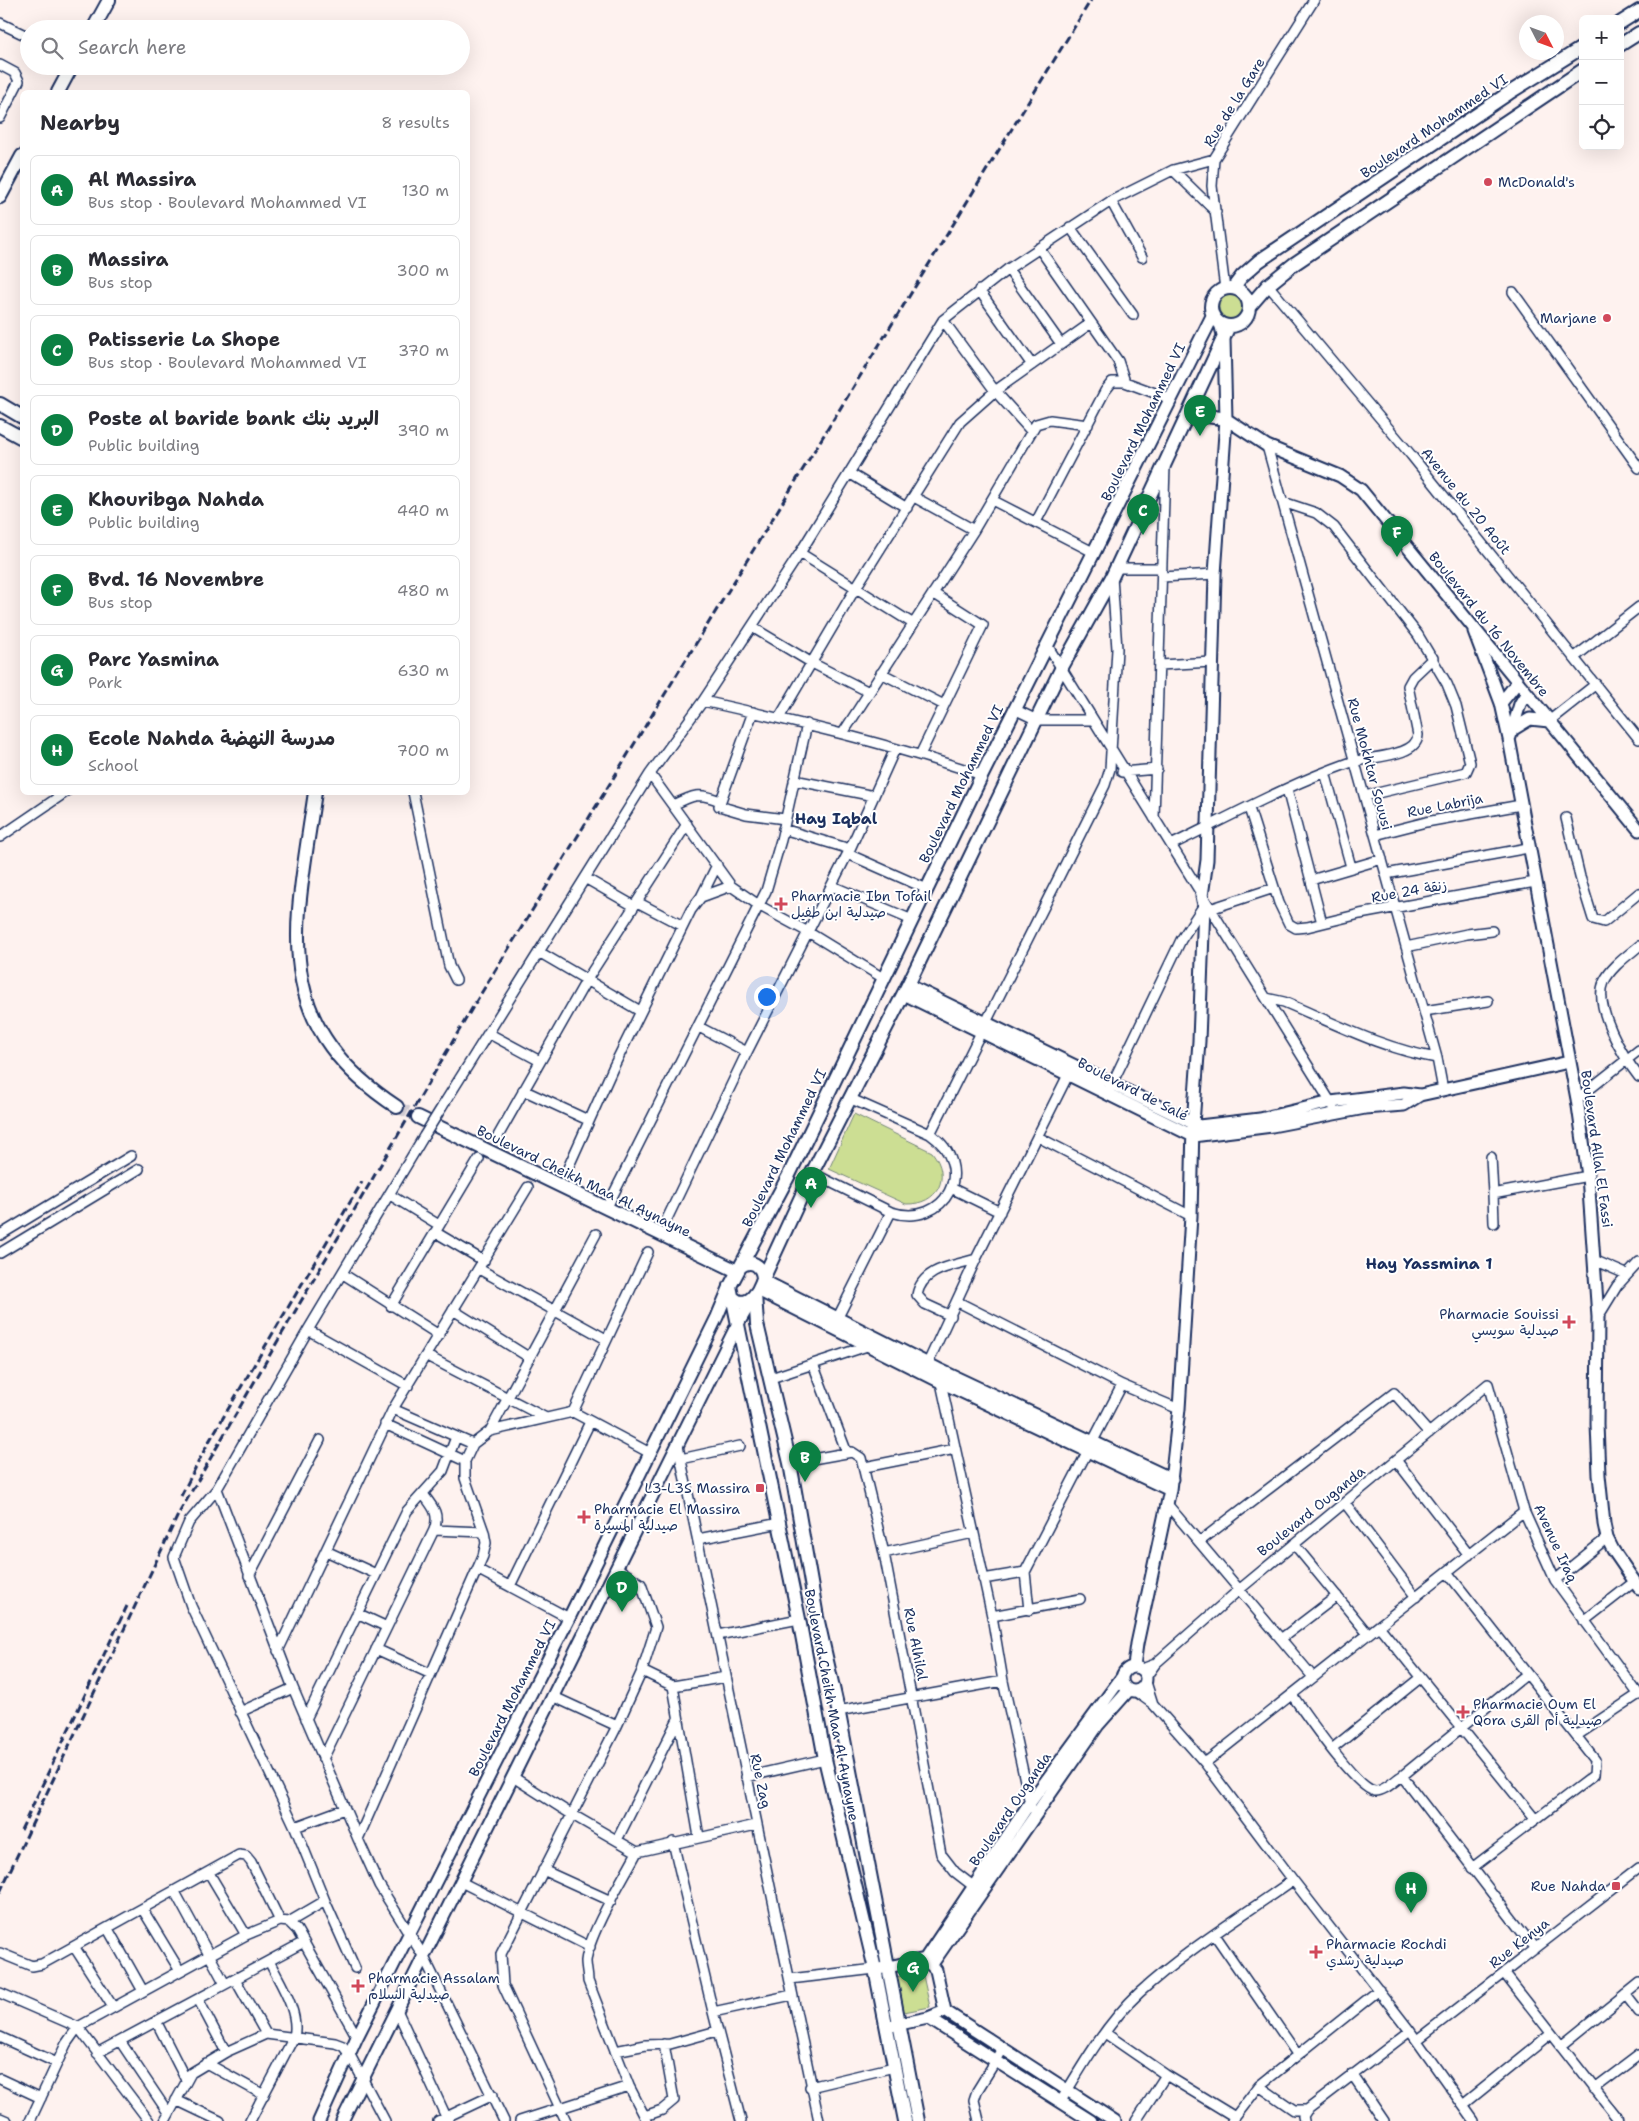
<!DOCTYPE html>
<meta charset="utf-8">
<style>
:root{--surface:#fff;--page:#f7f7f7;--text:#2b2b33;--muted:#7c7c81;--line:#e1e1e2;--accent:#0b8043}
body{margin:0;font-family:"Shantell Sans","Playpen Sans Arabic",sans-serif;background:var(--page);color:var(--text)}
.controls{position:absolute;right:15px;top:15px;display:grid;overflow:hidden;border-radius:8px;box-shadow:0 5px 20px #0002}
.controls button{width:45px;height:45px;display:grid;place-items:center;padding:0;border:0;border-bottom:1px solid var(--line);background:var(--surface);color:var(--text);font:25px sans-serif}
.compass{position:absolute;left:1519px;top:15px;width:45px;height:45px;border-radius:50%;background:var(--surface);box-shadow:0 5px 20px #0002;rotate:132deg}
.you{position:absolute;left:766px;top:996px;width:18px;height:18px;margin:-12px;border:4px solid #fff;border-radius:50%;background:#1a73e8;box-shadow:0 0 0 8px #1a73e833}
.badge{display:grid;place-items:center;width:32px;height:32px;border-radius:50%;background:var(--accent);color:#fff;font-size:16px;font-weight:700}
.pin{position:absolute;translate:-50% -41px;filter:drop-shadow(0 1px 2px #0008)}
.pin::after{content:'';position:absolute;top:26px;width:18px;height:15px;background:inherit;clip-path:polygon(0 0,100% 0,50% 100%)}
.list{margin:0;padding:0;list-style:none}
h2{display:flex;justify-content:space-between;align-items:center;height:65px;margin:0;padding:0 20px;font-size:21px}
h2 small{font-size:16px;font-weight:400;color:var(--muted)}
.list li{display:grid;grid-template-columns:32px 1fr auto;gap:15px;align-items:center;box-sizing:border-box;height:70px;margin:0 10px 10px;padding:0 10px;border:1px solid var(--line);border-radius:8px}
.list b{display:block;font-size:19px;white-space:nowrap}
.list p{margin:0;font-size:16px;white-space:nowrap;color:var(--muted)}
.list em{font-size:16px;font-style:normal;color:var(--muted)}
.icon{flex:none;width:28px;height:28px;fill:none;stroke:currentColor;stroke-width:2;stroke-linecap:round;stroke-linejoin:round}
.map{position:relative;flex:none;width:1639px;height:2121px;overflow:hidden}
.search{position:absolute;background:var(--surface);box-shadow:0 5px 20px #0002;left:20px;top:20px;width:450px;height:55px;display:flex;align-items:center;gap:12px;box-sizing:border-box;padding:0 18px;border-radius:28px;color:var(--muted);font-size:19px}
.panel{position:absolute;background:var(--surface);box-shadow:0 5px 20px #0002;left:20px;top:90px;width:450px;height:705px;border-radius:8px}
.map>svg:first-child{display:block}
</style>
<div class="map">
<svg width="1639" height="2121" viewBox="0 0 1639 2121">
<rect width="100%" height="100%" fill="#fef2ef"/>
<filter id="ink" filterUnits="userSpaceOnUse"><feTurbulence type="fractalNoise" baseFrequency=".02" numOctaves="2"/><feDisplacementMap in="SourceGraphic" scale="10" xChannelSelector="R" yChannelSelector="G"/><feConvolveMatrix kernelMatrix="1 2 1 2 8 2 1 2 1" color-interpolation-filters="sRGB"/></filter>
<g filter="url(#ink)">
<path fill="#ccde93" stroke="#748678" d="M1219 307a12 12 0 1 1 24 0a12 12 0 1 1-24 0Z
M 854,1114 L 932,1152 C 952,1177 938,1205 906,1204 L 829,1169 Z
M 922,1971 L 930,2007 L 904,2012 L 896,1977 Z"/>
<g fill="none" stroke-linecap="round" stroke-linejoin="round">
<path stroke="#d1cbd2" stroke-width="12" stroke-dasharray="12 6" stroke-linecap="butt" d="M 397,1107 L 418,1117"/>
<defs>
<path id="minor" d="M 0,23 L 29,37
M 0,65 L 15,73 L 19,81 L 0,118
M 1173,170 L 1216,212
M 1111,201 L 1142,257
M 1070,227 L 1133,315
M 1039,248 L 1118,361 L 1125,382
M 1008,269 L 1061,344
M 1268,285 L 1411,455 L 1639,739
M 1225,289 L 1212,186 L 1214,159 L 1314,0
M 979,290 L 1032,365
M 1513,292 L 1639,468
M 943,320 L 995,391 L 1031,431
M 1267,446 L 1437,1058 L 1443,1090
M 849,473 L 907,508
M 914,497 L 974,530
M 992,500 L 1093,552
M 1283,502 L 1316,513 L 1334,527 L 1418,635 L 1447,684 L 1456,706 L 1470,763 L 1466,772 L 1365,796
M 1036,522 L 1105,391 L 1112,382 L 1125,382 L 1171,399
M 800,553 L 912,623
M 1116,568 L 1162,568
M 1162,577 L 1215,574
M 752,627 L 812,663 L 869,692
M 1047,645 L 1333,1106
M 1575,657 L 1639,607
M 1160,665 L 1212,662
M 881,673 L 944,705
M 703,701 C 797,722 890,744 982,775
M 1014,709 L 1037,720 L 1093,720
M 753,712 L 719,806 L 746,814 L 785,819
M 779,718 L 855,589 L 960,422 L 995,391 L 1091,323
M 1549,721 L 1596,684
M 843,733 L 974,530 L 1036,424 L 1050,420 L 1088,425
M 920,755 L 983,625 L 933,593
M 1122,772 L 1157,769
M 1325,772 L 1351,867
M 650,774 L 731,886 L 760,906 L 808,932 L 883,978
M 794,780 L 874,796
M 1287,789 L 1322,923
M 413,792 L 445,947 L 449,966 L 456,980
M 673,805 C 693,795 699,792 720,801
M 1249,808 L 1279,903 L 1289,924 L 1296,928 L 1307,927 L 1360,914 L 1535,882
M 1154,818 L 1165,466
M 1566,818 L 1580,877 L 1593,919 L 1604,922 L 1639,893
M 783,829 L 850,849
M 1375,835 L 1426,822 L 1521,805
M 0,837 L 66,792
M 1171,845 C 1229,817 1287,785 1349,763 C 1367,756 1417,758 1418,735 L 1408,686 L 1413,677 L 1433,658
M 848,854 L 927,889
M 1386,874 L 1528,848
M 585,878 L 634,906
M 1311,880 L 1382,859
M 832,886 L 912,920
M 701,897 L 717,865
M 637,902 L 683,926
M 1210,909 L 1274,888
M 1639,946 C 1627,956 1610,968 1604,982 C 1593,1007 1624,1058 1639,1077
M 1406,947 L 1467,934 L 1492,931
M 539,952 L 640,1011
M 1266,998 L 1284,1002 C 1334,1023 1383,1049 1437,1058
M 1424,1011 L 1488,1001
M 699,1027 L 747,1052
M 488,1033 L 540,1061
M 1110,1088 L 1181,940 L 1204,905
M 523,1090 L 588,1120
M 1577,1099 L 1639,1050
M 442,1107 L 650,774 L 703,701 L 800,553 L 943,320 L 1008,269 L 1111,201 L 1173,170 L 1214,159
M 930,1134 L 1105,785 L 1110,769 L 1117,649 L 1112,577
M 498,1136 L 586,981 L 687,824
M 1038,1137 L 1191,1216
M 1491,1157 L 1493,1194 L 1588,1176
M 568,1168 L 613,1068 L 691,910 L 701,897 L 731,886
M 812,1173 L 891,1212 C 946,1229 978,1167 930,1134 L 849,1098
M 951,1188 L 1000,1212
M 1493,1194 L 1494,1223
M 390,1195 L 439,1225
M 606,1209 L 766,891 L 781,840 L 807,724
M 666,1221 L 747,1052 L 850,849 L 895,749
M 435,1232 L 484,1261
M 0,1235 L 131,1156
M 0,1253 L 139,1169
M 1596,1261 L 1626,1274
M 479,1269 L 606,1339
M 343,1274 L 439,1335
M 958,1302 L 1122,1385 L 1179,1409
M 391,1306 L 479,1159
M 453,1310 L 530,1358
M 951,1316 L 925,1304 L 917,1295 C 922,1268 953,1266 976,1259
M 1598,1317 L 1617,1286 L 1639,1262
M 835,1323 L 891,1212
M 308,1330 L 408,1386
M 427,1356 L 546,1418
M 813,1364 L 847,1453
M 926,1367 L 976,1259 L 1069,1073
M 771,1378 L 867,1346
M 940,1378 L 992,1616 L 1003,1681 L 1031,1808
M 393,1409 L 473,1444
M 573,1412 L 648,1252
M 385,1424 L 465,1461
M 490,1431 L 596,1234
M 678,1446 L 819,2121
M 681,1459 L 740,1446
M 1396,1460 L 1469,1555
M 790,1463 L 852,1452 L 861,1458 L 884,1553 L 941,1854 L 955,1872 L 977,1889
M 865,1467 L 955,1449
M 217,1489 L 293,1688 L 358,1839 L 379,1885 L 424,1957 L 504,2121
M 1345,1503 L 1416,1597
M 1167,1504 L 1313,1677
M 434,1530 L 484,1532
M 698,1539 L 780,1523
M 1199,1542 L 1394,1393 L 1429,1433
M 1294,1544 L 1368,1634
M 326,1551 L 376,1574
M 884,1553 L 973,1533
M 617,1568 L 641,1584 L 656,1627 L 642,1671
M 477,1569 L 569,1618
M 1025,1572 L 1029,1610
M 1447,1572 L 1595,1760 L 1594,1775 L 1472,1868
M 249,1576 L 320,1440
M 983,1579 L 1025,1572 L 1122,1385
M 1555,1580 L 1607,1538
M 510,1586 L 590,1422
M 357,1613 L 387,1627
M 992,1616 L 1080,1599
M 1584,1621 L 1634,1582
M 1379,1626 L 1535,1819
M 718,1635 L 799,1619
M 1282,1638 L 1337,1596
M 376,1649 L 431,1674
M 278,1651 L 393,1409 L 528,1187
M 1142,1669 L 1155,1664
M 1146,1677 L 1156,1663 L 1240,1589 L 1488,1384 L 1524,1511 L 1555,1580 L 1639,1695
M 1146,1682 L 1153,1704
M 673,1686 L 726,1677
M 1135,1691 L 1153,1704 L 1205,1763 L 1293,1880 L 1410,2031 L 1474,2121
M 1292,1695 C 1305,1713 1356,1789 1375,1791 C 1384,1792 1395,1780 1402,1776 L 1527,1674
M 552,1696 L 617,1726
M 838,1711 L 1003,1681
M 240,1712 L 293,1688
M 306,1719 L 407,1511 L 443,1471 L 456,1437
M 1576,1736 L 1639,1694
M 1332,1749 L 1420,1678
M 323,1759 L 434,1530 C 440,1514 433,1507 423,1494
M 1205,1763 L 1524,1511
M 1402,1776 L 1535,1949
M 513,1777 L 571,1814 L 637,1852
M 746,1777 L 825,1759
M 295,1827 L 344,1809
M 358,1839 L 483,1556 L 486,1543 L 484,1532 L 465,1478 L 465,1461 L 473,1444 L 490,1431 L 573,1412 L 650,1453
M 617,1840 L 678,1719
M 673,1842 L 713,2012 L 741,2121
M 543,1870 L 611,1901
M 209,1873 L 246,1935
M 461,1882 L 590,1947
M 175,1892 L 225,1984
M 325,1901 L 355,1968
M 143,1910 L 180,1971
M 289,1922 L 325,1901 L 295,1827 L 191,1606 L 174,1557 L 189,1522 L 217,1489 L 308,1330 L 424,1136
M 108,1929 L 143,1991
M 1215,1935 L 1297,2054
M 75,1948 L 113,2007
M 0,1953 L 32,1966 L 42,1964 L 239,1855 L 246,1856 L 251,1862 L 280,1921
M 1504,1973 L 1617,2117 L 1618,2121
M 235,1979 L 266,2034
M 790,1979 L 875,1969
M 0,1993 L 78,2027 L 149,2121
M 1625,1994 L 1639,2012
M 198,1999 L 226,2052
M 397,2010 L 448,2121
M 713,2012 L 792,1995
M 156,2021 L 186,2080
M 1105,2033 L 1166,2075 L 1235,2117
M 0,2037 L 57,2063
M 1417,2040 L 1639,1868
M 120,2041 L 169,2114
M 1561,2046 L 1639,1983
M 615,2051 L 646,2045 L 670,2044 L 717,2031
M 97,2053 L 304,1942
M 206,2063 L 264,2095
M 1352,2074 L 1384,2121
M 0,2079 L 41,2098
M 1259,2086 L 1294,2110 L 1307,2110
M 810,2087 L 894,2067
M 1594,2089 L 1639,2055
M 176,2100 L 220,2121
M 1061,2101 C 1083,2064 1107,2023 1139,1993 C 1186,1950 1241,1917 1293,1880
M 1463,2105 L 1551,2034
M 645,2116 L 662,2110 L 674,2100 L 664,2044
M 0,2118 L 7,2121
M 30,2121 L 66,2044 L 78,2027 L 246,1935 L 280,1921 L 289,1922 L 297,1930 L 357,2037
M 165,2121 L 191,2073 L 226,2052 L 266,2034 L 335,2043 L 343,2046 L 350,2055 L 385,2121
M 250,2121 L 294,2037 C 300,2012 280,1983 269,1961
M 438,2121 L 493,2095
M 520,2121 L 629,2086
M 566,2121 L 503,1985 L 501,1954 L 617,1726 L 642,1671 L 673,1686 L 699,1837
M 647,2121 L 629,2086 L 588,1981 C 588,1975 586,1967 586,1961 C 589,1933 623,1879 637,1852 L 756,1825
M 979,2121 L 974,2100 L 977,2091 L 1003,2049
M 1136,2121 L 1166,2075
M 1232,2121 L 1259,2086 L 1379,1990
M 1304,2121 L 1303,2116 L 1307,2110 L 1410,2031"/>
<path id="tertiary" d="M 1220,323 L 1224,339 L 1226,419 L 1267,446 L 1340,476 L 1361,490 L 1639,830
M 1474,631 L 1501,703 L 1509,739 L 1577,1099 L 1588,1176 L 1598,1317 L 1597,1424 L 1599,1475 L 1604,1524 L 1607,1538 L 1613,1550 L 1639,1588
M 1501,703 L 1517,683
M 1512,730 L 1530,719 L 1549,721
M 1510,737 L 1520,704 L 1526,694
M 908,985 L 1199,1126 L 1260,1119 L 1331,1102 L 1404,1093 L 1420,1095
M 904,994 L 1193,1136 L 1272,1126 L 1365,1108 L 1404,1105 L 1420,1095 L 1569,1062
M 762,1280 L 938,1369 L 1172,1479
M 758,1290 L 941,1382 L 1170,1490
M 1134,1666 L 1137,1644 L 1170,1490 L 1179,1409 L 1191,1216 L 1193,1124 L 1199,1041 L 1204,905 L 1202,896 L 1207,860 L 1215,574 L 1226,419
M1122 1679a12 12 0 1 1 24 0a12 12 0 1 1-24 0Z
M 925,1959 L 1029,1804 L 1122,1677
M 932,1964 L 1098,1725 L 1129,1690
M 879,1969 L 925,1959 L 936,1970 L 945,2011 L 928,2018 L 890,2026
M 945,2011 L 1115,2121
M 928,2018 L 1091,2121
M 319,2121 L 357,2037 L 569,1618 L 717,1317 L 730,1286
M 342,2121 L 735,1329 L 753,1298"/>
<path id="secondary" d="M 1620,23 L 1639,11
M 93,29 L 109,0
M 1620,45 L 1639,33
M 58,92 L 72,66
M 0,197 L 22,156
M 1233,288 L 1242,276 L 1259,261 L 1509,93 L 1583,47
M1211 307a19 19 0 1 1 38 0a19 19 0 1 1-38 0Z
M 1249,307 L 1268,285 L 1294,264 L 1583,70
M 0,404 L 22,417
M 1190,413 L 1226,419
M 0,426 L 22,438
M 315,792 C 296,925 266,1021 397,1107
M 418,1117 L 737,1271
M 740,1267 C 750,1258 762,1265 763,1278
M 755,1294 L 757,1324 L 790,1463 L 817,1617 L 839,1714 L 918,2121
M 731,1295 C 740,1307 751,1302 758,1290 L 812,1173 L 908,985 L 1062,667 L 1112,577 L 1229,326
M 905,2121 L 875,1969 L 825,1759 L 799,1619 L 730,1286 L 789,1175 L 982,775 L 1213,315"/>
</defs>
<use href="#minor" stroke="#1b2f5e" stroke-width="12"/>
<use href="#tertiary" stroke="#1b2f5e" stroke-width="15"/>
<use href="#secondary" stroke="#1b2f5e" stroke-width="16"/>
<use href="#minor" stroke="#fff" stroke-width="9"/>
<use href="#tertiary" stroke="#fff" stroke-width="11"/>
<use href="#secondary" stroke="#fff" stroke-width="12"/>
<path stroke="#1b2f5e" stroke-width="3" stroke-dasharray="8 4" stroke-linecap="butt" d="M 181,1496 L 207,1445 L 362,1182
M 21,1830 L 127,1606
M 0,1892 L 178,1515 L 276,1344 L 474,1005 L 1091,0"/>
<defs>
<path id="minor-bridge" d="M 424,1136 L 442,1107"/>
</defs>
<use href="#minor-bridge" stroke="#1b2f5e" stroke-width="12" stroke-linecap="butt"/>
<use href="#minor-bridge" stroke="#fff" stroke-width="9"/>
</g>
</g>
<g fill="#d1495b" stroke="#fff" stroke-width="2">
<circle cx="1488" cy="182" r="5"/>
<circle cx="1607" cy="318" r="5"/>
<path d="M778.5 896.5h5v5h5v5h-5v5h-5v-5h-5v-5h5z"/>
<path d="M1566.5 1314.5h5v5h5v5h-5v5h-5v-5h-5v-5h5z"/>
<rect x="755" y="1483" width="10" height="10" rx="2.5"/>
<path d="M581.5 1509.5h5v5h5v5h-5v5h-5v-5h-5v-5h5z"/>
<path d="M1460.5 1704.5h5v5h5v5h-5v5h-5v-5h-5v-5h5z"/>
<rect x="1611" y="1881" width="10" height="10" rx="2.5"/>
<path d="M1313.5 1944.5h5v5h5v5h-5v5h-5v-5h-5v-5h5z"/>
<path d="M355.5 1978.5h5v5h5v5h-5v5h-5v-5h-5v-5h5z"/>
</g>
<g text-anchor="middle" stroke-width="4" stroke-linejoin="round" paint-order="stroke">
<g font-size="14" fill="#1b2f5e" stroke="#fff">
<text transform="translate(1234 102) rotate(-58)" y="5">Rue de la Gare</text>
<text transform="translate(1434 126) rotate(-34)" y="5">Boulevard Mohammed VI</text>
<text transform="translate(1143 422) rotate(-64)" y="5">Boulevard Mohammed VI</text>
<text transform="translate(1466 501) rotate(51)" y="5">Avenue du 20 Août</text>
<text transform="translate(1489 624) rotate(51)" y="5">Boulevard du 16 Novembre</text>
<text transform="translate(1370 764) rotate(75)" y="5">Rue Mokhtar Souusi</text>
<text transform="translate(961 784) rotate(-64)" y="5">Boulevard Mohammed VI</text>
<text transform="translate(1445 805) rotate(-11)" y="5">Rue Labrija</text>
<text transform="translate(1409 891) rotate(-10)" y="5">Rue 24 زنقة</text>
<text transform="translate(1133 1089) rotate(27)" y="5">Boulevard de Salé</text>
<text transform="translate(784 1148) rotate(-64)" y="5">Boulevard Mohammed VI</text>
<text transform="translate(1597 1149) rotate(82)" y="5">Boulevard Allal El Fassi</text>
<text transform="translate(584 1181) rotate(26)" y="5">Boulevard Cheikh Maa Al Aynayne</text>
<text transform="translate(1311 1511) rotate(-39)" y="5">Boulevard Ouganda</text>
<text transform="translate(1556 1543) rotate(65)" y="5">Avenue Iraq</text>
<text transform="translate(916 1644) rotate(79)" y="5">Rue Alhilal</text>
<text transform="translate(512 1698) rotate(-63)" y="5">Boulevard Mohammed VI</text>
<text transform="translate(832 1705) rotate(79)" y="5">Boulevard Cheikh Maa Al Aynayne</text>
<text transform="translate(761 1781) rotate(78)" y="5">Rue Zag</text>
<text transform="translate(1010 1809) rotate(-56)" y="5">Boulevard Ouganda</text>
<text transform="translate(1519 1943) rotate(-38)" y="5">Rue Kenya</text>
</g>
<g font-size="14" fill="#1b2f5e" stroke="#fff" text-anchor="start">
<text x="1498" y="187">McDonald's</text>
<text x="1597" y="323" text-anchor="end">Marjane</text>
<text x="791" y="901">Pharmacie Ibn Tofail<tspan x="791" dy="16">صيدلية ابن طفيل</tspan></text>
<text x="1559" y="1319" text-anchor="end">Pharmacie Souissi<tspan x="1559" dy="16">صيدلية سويسي</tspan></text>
<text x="750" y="1493" text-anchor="end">L3-L3S Massira</text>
<text x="594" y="1514">Pharmacie El Massira<tspan x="594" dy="16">صيدلية المسيرة</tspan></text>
<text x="1473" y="1709">Pharmacie Oum El<tspan x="1473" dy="16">Qora صيدلية أم القرى</tspan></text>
<text x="1606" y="1891" text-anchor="end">Rue Nahda</text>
<text x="1326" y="1949">Pharmacie Rochdi<tspan x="1326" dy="16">صيدلية رشدي</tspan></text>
<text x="368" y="1983">Pharmacie Assalam<tspan x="368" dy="16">صيدلية السلام</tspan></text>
</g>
<g font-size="16" font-weight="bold" fill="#1b2f5e" stroke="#fff">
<text x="836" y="824">Hay Iqbal</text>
<text x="1429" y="1269">Hay Yassmina 1</text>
</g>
</g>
</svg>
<div class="controls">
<button>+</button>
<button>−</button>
<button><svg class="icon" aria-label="locate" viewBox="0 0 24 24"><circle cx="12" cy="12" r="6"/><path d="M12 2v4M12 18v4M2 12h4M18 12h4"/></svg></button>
</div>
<svg class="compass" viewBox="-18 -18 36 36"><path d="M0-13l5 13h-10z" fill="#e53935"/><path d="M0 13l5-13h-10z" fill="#7c7c81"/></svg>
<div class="you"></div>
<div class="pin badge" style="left:811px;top:1208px">A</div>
<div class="pin badge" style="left:805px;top:1482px">B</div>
<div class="pin badge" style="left:1143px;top:535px">C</div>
<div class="pin badge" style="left:622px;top:1612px">D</div>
<div class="pin badge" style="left:1200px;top:436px">E</div>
<div class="pin badge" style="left:1397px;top:557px">F</div>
<div class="pin badge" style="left:913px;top:1992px">G</div>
<div class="pin badge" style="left:1411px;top:1913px">H</div>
<div class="search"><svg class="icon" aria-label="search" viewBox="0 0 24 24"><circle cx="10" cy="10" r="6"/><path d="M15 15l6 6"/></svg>Search here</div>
<section class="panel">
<h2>Nearby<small>8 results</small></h2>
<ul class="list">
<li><span class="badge">A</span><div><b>Al Massira</b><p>Bus stop · Boulevard Mohammed VI</p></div><em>130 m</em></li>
<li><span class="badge">B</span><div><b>Massira</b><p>Bus stop</p></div><em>300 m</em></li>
<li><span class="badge">C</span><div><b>Patisserie La Shope</b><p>Bus stop · Boulevard Mohammed VI</p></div><em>370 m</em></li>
<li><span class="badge">D</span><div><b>Poste al baride bank البريد بنك</b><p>Public building</p></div><em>390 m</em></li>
<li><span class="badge">E</span><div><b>Khouribga Nahda</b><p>Public building</p></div><em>440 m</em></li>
<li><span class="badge">F</span><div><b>Bvd. 16 Novembre</b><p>Bus stop</p></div><em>480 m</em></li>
<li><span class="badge">G</span><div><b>Parc Yasmina</b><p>Park</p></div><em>630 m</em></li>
<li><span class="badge">H</span><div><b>Ecole Nahda مدرسة النهضة</b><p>School</p></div><em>700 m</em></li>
</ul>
</section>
</div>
